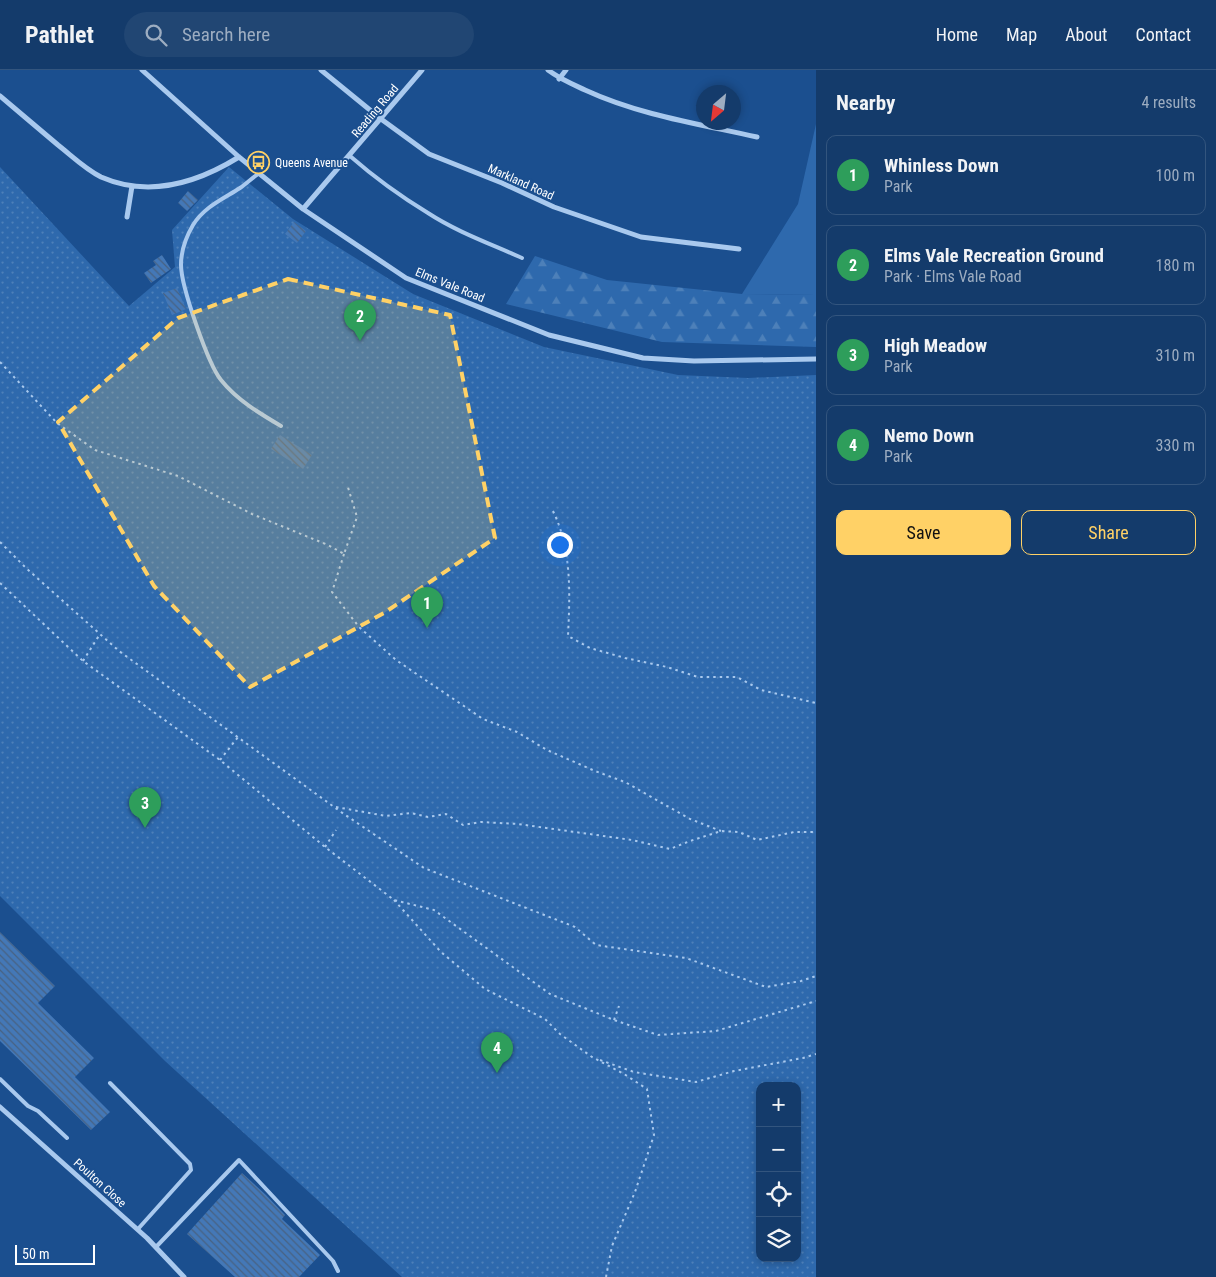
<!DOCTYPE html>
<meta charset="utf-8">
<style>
:root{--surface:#143b6b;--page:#214673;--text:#f1f3f6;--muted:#9dadc1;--line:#33557e;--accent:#ffd166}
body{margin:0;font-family:"Roboto Condensed",sans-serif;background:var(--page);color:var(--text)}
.controls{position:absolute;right:15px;bottom:15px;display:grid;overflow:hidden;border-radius:10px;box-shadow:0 2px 8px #0003}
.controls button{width:45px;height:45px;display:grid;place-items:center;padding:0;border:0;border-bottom:1px solid var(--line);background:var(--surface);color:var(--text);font:25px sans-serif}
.compass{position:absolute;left:696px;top:15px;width:45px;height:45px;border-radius:50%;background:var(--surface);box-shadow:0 2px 8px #0003;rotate:208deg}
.scale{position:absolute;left:15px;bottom:12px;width:80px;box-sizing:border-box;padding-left:5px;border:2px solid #fff;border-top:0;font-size:14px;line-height:18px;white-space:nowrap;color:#fff;-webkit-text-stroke:4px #1b4f8f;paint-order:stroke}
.you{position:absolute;left:559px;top:474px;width:18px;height:18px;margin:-12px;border:4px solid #fff;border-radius:50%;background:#1a73e8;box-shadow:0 0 0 8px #1a73e833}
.badge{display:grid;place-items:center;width:32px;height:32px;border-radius:50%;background:var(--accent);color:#fff;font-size:16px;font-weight:700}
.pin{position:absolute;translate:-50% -41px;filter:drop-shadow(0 1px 2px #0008)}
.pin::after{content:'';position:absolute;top:26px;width:18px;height:15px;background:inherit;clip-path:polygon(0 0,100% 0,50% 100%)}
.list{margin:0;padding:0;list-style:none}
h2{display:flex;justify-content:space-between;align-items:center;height:65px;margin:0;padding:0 20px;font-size:21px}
h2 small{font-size:16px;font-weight:400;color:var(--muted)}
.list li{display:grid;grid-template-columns:32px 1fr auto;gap:15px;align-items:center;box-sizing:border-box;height:80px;margin:0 10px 10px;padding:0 10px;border:1px solid var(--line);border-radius:10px}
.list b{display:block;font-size:19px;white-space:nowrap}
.list p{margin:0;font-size:16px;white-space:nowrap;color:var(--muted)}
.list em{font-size:16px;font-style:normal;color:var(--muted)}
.actions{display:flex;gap:10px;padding:15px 20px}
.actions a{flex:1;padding:11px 0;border:1px solid var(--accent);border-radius:10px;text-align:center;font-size:18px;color:var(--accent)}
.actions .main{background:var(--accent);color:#111}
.icon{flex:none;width:28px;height:28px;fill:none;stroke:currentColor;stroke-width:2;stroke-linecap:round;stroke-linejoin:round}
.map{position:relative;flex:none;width:816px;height:1207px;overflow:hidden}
header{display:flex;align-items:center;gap:30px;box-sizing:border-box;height:70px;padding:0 25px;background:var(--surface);border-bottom:1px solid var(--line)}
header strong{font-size:24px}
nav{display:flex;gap:28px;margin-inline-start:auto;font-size:18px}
.search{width:350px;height:45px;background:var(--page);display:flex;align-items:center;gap:12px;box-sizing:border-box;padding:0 18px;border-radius:28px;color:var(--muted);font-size:19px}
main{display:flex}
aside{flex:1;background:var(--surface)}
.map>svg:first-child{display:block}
</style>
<header>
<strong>Pathlet</strong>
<div class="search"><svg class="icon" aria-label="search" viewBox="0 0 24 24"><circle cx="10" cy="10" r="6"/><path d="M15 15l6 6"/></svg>Search here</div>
<nav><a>Home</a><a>Map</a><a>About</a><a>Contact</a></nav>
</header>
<main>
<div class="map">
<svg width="816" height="1207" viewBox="0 0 816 1207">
<defs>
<pattern id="forest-firs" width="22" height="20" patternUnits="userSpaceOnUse" patternTransform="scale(1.25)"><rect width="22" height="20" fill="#2e69ad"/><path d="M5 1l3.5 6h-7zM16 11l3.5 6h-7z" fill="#4d80b9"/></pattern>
<pattern id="park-dots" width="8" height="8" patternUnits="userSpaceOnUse" patternTransform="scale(1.25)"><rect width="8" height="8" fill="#2e69ad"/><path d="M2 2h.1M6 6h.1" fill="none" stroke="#4d80b9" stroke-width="1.8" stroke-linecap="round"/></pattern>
<pattern id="building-back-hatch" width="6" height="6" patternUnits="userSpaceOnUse" patternTransform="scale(1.25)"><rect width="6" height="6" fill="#4478b7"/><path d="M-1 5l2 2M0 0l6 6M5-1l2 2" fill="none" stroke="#486282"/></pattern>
</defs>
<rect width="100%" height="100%" fill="#1b4f8f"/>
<path fill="#2e69ad" d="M 816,54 L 816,225 L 742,224 L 798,134 Z"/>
<path fill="url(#forest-firs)" d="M 535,186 L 607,210 L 742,224 L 816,225 L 816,277 L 662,272 L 506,234 Z"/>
<path fill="url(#park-dots)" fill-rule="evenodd" d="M 0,97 L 129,236 L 175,197 L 172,160 L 229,97 L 293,149 L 413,224 L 544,277 L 678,305 L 748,308 L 816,305 L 816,1207 L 402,1207 L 165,991 L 0,826 ZM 760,1016 L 797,1016 L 797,1188 L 760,1188 Z"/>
<path fill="url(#building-back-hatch)" d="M 188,121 L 198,130 L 187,141 L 178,133 Z
M 294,152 L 306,161 L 297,173 L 285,164 Z
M 162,185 L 171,199 L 151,213 L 144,203 L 156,195 L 153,191 Z
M 177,218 L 186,239 L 172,245 L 163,223 Z
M 280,365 L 312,385 L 303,399 L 271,379 Z
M 0,862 L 55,916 L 38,933 L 94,988 L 75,1007 L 110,1042 L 91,1060 L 0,971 Z
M 242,1103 L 266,1125 L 285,1145 L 282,1149 L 320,1185 L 299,1207 L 235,1207 L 187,1164 Z"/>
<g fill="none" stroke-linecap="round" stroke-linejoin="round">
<path stroke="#a9c9ee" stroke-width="2" stroke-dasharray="2.5 4" stroke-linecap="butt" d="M 0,292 L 57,353 L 95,380 L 178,406 L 252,444 L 328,475 L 344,484 L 357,447 L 347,414
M 553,441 C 572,480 570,524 568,566 L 590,578 L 625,588 L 667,597 L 698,607 L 737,607 L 761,620 L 816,633
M 0,472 L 26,498 L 119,581 L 341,742 L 424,798 L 575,857 L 596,875 L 686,888 L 766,917 L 801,911 L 816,906
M 344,484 L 332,522 L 359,557 L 396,590 L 483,649 L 517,662 L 547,680 L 595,701 L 625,712 L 690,749 L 721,761
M 0,513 L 83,591 L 220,690 L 325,777 L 394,830 L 434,840 L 550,924 L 614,950 L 658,965 L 716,961 L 816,931
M 83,591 L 100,564
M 220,690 L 238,667
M 336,737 L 386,746 L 411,743 L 428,747 L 446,744 L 463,755 L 481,752 L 518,754 L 632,770 L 670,779 L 690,771 L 721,761 L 739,762 L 757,770 L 794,762 L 816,762
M 325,777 L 336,760
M 394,830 L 441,882 L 485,919 L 545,949 L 560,964 L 592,987 L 624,1004 L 647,1019 L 654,1065 L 635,1122 L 612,1176 L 606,1207
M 614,950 L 619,936
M 600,990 L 634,1002 L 696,1012 L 734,1001 L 803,988 L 816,984"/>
<path stroke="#a9c9ee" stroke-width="4" d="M 350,86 C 374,107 400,126 428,143 C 457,162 491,174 522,188
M 258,104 C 252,108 246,114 240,118 C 223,129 204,137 193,155 C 186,167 181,182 181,195 C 181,216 208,294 221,310 C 237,330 259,343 281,356
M 0,1009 L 28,1036 L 38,1041 L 67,1068
M 110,1013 L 190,1094 L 191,1100 L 138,1159
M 156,1177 L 239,1090 L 333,1191 L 338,1201"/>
<path stroke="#a9c9ee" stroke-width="5" d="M 142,0 L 239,87 L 303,139 L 406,208 L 549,265 L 643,288 L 694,291 L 816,289
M 321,0 L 381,49 L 429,84 L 502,113 L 554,137 L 641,167 L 739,179
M 548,0 C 560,9 572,14 585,20 C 639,45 699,54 757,67
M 559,9 L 566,0
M 0,26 C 19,42 39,59 58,75 C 72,86 85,99 101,107 C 149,128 197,113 239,87
M 303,139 L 422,0
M 127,147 L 132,116
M 0,1037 L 147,1168 L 184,1207"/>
</g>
<path fill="#ffd166" fill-opacity="0.2" stroke="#ffd166" stroke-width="4" stroke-dasharray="10 6" stroke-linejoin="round" d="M 288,209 L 450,245 L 495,468 L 384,543 L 250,617 L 154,516 L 58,352 L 178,248 Z"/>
<defs>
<symbol id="bus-ring" viewBox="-11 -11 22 22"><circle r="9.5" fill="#1b4f8f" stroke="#ffd166" stroke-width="1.5"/><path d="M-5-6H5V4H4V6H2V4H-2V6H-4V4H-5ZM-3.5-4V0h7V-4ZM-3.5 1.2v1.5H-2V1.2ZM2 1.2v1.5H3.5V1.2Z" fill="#ffd166"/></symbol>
</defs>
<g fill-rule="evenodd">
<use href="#bus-ring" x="246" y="80" width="25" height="25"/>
</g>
<g text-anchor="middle" stroke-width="4" stroke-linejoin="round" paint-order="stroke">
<g font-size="12" fill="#fff" stroke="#1b4f8f">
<text transform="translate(375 41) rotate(-50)" y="4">Reading Road</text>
<text transform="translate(521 112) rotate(24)" y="4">Markland Road</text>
<text transform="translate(450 215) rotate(22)" y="4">Elms Vale Road</text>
<text transform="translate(100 1113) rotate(42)" y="4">Poulton Close</text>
</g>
<g font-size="12" fill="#fff" stroke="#1b4f8f" text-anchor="start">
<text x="275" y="97">Queens Avenue</text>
</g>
</g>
</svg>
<div class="controls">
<button>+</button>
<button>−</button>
<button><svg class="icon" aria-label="locate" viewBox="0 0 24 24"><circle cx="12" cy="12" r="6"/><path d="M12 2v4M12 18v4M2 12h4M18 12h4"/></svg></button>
<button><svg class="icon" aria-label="layers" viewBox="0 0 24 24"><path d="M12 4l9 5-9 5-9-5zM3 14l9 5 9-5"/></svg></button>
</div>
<svg class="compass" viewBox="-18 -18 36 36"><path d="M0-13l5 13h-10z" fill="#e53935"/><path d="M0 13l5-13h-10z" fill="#9dadc1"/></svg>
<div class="scale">50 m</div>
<div class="you"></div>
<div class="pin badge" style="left:427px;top:558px;background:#2e9e5b">1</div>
<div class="pin badge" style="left:360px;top:271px;background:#2e9e5b">2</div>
<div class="pin badge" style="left:145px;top:758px;background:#2e9e5b">3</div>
<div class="pin badge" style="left:497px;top:1003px;background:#2e9e5b">4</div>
</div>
<aside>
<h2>Nearby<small>4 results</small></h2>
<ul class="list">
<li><span class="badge" style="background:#2e9e5b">1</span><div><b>Whinless Down</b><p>Park</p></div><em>100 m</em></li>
<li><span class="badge" style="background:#2e9e5b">2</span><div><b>Elms Vale Recreation Ground</b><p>Park · Elms Vale Road</p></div><em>180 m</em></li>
<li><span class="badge" style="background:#2e9e5b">3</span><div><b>High Meadow</b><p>Park</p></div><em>310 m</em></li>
<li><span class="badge" style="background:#2e9e5b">4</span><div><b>Nemo Down</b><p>Park</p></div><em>330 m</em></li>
</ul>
<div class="actions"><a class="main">Save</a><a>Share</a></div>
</aside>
</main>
